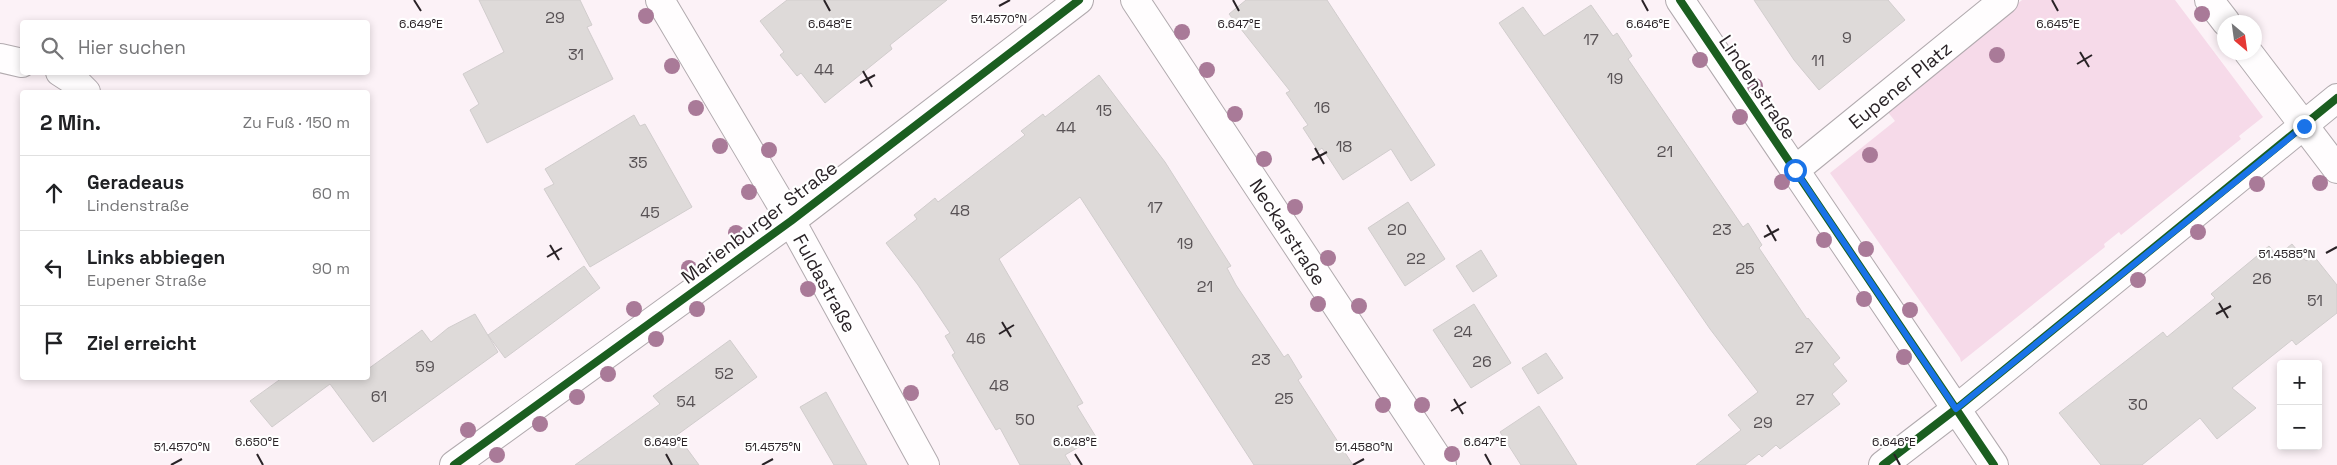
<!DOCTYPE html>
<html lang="de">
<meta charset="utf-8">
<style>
:root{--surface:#fff;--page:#f2f2f2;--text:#202124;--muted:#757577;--line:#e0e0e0}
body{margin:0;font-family:"Space Grotesk",sans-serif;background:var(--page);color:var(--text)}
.controls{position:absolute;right:15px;bottom:15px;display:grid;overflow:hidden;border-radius:5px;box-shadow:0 2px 8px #0003}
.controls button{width:45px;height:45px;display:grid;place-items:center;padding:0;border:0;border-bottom:1px solid var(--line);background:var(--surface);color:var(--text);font:25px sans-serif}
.compass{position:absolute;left:2217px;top:15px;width:45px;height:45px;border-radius:50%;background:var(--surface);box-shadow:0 2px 8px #0003;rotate:151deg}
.stop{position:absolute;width:15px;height:15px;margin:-11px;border:4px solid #1a73e8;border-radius:50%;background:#fff}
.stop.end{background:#1a73e8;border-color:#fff;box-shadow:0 1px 5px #0008}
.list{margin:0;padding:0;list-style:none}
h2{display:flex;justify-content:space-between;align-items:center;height:65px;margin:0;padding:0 20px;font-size:21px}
h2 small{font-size:16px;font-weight:400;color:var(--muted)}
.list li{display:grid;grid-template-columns:32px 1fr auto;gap:15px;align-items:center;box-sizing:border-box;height:75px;padding:0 20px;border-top:1px solid var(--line)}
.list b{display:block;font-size:19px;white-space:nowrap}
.list p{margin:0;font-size:16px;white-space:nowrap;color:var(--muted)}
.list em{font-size:16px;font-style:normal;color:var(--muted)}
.icon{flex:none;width:28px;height:28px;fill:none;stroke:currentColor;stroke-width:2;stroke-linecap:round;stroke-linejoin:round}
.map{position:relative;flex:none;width:2337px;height:465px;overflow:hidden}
.search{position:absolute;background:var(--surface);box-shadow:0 2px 8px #0003;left:20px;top:20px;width:350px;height:55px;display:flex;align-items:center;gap:12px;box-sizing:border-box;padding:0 18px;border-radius:5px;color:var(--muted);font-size:19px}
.panel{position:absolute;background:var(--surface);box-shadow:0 2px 8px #0003;left:20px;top:90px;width:350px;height:290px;border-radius:5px}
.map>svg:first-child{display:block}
</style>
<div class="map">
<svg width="2337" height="465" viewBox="0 0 2337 465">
<rect width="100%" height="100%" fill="#fcf2f7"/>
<path fill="#f6dae9" d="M 2022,0 L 2175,0 L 2263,117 L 2239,136 L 2241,139 L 2121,235 L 2119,232 L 2104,244 L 2105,247 L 1961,362 L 1960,358 L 1830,173 L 1895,121 L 1887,111 Z"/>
<path fill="#dedad9" stroke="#d1cdcd" d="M 479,0 L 580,0 L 592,25 L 587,27 L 613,79 L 487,143 L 470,110 L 479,104 L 463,74 L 504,52 Z
M 787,0 L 947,0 L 890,45 L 892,49 L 825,103 L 801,73 L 797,76 L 780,55 L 784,52 L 760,21 Z
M 1246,0 L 1327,0 L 1435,165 L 1411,181 L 1391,149 L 1343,180 L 1322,148 L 1318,151 L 1303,128 L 1308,125 L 1286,93 L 1290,91 L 1229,14 Z
M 1754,0 L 1888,0 L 1905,20 L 1819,90 L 1794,60 Z
M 1591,5 L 1613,36 L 1617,33 L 1632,56 L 1628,59 L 1743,227 L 1748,223 L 1762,245 L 1759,248 L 1807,319 L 1808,318 L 1840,358 L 1833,364 L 1847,381 L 1832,394 L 1840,404 L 1780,449 L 1776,445 L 1762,457 L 1759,454 L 1745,465 L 1696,465 L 1741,430 L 1728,415 L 1758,392 L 1710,329 L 1499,23 L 1523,7 L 1544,36 Z
M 1099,75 L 1165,162 L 1231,266 L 1227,268 L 1236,285 L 1284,357 L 1288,354 L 1302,377 L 1298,380 L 1353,465 L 1254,465 L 1080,197 L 999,259 L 1083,403 L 1077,406 L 1096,437 L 1065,455 L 1071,465 L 1020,465 L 1000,428 L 996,430 L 952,355 L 955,353 L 945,336 L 950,333 L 918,285 L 886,243 L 917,219 L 914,215 L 935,198 L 938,202 L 1025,135 L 1021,131 L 1043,114 L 1045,117 Z
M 634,115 L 640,126 L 645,124 L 692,207 L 590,267 L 544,189 L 554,184 L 545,169 Z
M 1408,202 L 1445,259 L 1405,286 L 1368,228 Z
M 2292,244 L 2306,261 L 2313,255 L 2337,285 L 2337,313 L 2296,345 L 2292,340 L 2232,388 L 2256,408 L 2217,439 L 2200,418 L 2142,465 L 2101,465 L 2059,413 L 2163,332 L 2167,337 L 2215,298 L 2211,294 L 2269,246 L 2277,256 Z
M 1481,250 L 1497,276 L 1473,292 L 1456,266 Z
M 584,266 L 600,288 L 505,358 L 488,335 Z
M 1474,304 L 1511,363 L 1471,388 L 1433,330 Z
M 475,314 L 498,352 L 373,442 L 330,384 L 272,427 L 250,401 L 282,378 L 368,378 L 368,369 L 422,330 L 431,342 L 448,328 Z
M 730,340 L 757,377 L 677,435 L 699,465 L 575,465 L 660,404 L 653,396 Z
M 1546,353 L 1563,378 L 1538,394 L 1522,368 Z
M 826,392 L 841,419 L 867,465 L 834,465 L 800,407 Z
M 1539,406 L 1558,435 L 1577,465 L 1521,465 L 1500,432 Z"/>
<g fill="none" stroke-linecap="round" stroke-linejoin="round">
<defs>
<path id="street" d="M 660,0 L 791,221 L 925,465
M 1135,0 L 1442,465
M 1680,0 L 1994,465
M 2209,0 L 2226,22
M 2248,52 L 2337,169
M 0,58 L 22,63
M 60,72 L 77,83 L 86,92
M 1795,170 L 2004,0
M 454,465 L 791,221 L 1079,0
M 1883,465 L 1956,409 L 2337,98"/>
</defs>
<use href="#street" stroke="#b1aaae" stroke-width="30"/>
<use href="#street" stroke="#fffdfe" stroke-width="28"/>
<defs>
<path id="cycleway" d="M 1680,0 L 1994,465
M 454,465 L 791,221 L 1079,0
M 1883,465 L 1956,409 L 2337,98"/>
</defs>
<use href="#cycleway" stroke="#fff" stroke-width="11"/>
<use href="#cycleway" stroke="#1b5e20" stroke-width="8"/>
</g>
<g fill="#a97a98">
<circle cx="2202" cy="14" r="8"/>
<circle cx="646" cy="16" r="8"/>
<circle cx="1182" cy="32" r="8"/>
<circle cx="1997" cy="55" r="8"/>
<circle cx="1700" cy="60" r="8"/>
<circle cx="672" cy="66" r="8"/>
<circle cx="1207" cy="70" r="8"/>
<circle cx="1755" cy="86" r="8"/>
<circle cx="696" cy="108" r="8"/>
<circle cx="1235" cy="114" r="8"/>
<circle cx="1740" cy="117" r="8"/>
<circle cx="720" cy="146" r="8"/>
<circle cx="769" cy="150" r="8"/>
<circle cx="1870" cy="155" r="8"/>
<circle cx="1264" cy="159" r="8"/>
<circle cx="1782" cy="182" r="8"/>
<circle cx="2320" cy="183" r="8"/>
<circle cx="2257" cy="184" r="8"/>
<circle cx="749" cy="192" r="8"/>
<circle cx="1295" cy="207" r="8"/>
<circle cx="2198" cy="232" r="8"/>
<circle cx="736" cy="233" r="8"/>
<circle cx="1824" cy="240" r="8"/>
<circle cx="1866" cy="249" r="8"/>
<circle cx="1328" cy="258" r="8"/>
<circle cx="689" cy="268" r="8"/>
<circle cx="2138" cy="280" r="8"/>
<circle cx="808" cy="289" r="8"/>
<circle cx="1864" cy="299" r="8"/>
<circle cx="1318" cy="304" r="8"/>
<circle cx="1359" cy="306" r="8"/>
<circle cx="634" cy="309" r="8"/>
<circle cx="697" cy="309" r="8"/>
<circle cx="1910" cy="310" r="8"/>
<circle cx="656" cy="339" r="8"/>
<circle cx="1904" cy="357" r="8"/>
<circle cx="608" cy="374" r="8"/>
<circle cx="911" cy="393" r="8"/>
<circle cx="577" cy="397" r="8"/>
<circle cx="1383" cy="405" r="8"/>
<circle cx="1422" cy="405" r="8"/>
<circle cx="540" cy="424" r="8"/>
<circle cx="468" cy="430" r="8"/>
<circle cx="1452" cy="454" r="8"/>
<circle cx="497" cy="455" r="8"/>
</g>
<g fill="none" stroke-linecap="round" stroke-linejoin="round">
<path stroke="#1a73e8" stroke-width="6" d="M 1795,170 L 1956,409 L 2304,126"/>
</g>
<path fill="none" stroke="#2a2327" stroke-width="2" d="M 414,0 L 421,11M 824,0 L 830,11M 1233,0 L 1239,11M 1642,0 L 1648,11M 2052,0 L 2058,11M 999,6 L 1010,0M 2080,52 L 2089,67M 2077,64 L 2092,55M 863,71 L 872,87M 860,83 L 875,75M 1315,148 L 1324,164M 1312,160 L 1327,152M 1767,225 L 1776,241M 1764,237 L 1779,229M 550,245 L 559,260M 2326,253 L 2337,247M 547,257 L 562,248M 2219,303 L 2228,318M 2216,314 L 2231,306M 1002,322 L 1011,337M 999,334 L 1014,325M 1454,399 L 1463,414M 1451,411 L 1466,402M 257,454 L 263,465M 666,454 L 672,465M 1075,454 L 1082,465M 1485,454 L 1491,465M 1894,454 L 1900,465M 171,465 L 182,459M 762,465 L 773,459M 1353,465 L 1364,459"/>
<g text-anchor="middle" stroke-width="4.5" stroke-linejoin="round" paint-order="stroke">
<g font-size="16" fill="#575154">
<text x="555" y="23">29</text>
<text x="1847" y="43">9</text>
<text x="1591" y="45">17</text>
<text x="576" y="60">31</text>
<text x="1818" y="66">11</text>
<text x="824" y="75">44</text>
<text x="1615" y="84">19</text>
<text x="1322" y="113">16</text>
<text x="1104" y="116">15</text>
<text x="1066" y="133">44</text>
<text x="1344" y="152">18</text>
<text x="1665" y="157">21</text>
<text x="638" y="168">35</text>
<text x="1155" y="213">17</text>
<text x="960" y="216">48</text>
<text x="650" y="218">45</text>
<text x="1397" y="235">20</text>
<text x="1722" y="235">23</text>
<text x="1185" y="249">19</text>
<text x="1416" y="264">22</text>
<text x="1745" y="274">25</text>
<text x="2262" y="284">26</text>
<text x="1205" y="292">21</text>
<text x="2315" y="306">51</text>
<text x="1463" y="337">24</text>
<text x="976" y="344">46</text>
<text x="1804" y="353">27</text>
<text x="1261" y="365">23</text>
<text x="1482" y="367">26</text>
<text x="425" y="372">59</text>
<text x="724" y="379">52</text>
<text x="999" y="391">48</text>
<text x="379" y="402">61</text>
<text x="1284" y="404">25</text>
<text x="1805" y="405">27</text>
<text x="686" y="407">54</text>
<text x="2138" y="410">30</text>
<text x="1025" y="425">50</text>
<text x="1763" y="428">29</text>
</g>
<g font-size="19" fill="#2a2327" stroke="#fff">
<text transform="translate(1900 85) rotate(-39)" y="7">Eupener Platz</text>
<text transform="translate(1758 87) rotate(56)" y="7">Lindenstraße</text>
<text transform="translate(759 222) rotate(-37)" y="7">Marienburger Straße</text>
<text transform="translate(1288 232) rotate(57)" y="7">Neckarstraße</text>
<text transform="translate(825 283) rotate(61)" y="7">Fuldastraße</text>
</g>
</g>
<g font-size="12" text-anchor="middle" fill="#2a2327" stroke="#fff" stroke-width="4.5" stroke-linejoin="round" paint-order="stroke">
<text x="999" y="23">51.4570°N</text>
<text x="421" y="28">6.649°E</text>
<text x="830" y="28">6.648°E</text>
<text x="1239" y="28">6.647°E</text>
<text x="1648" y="28">6.646°E</text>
<text x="2058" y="28">6.645°E</text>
<text x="2287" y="258">51.4585°N</text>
<text x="257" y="446">6.650°E</text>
<text x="666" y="446">6.649°E</text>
<text x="1075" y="446">6.648°E</text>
<text x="1485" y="446">6.647°E</text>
<text x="1894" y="446">6.646°E</text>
<text x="182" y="451">51.4570°N</text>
<text x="773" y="451">51.4575°N</text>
<text x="1364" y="451">51.4580°N</text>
</g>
</svg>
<div class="controls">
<button>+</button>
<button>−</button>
</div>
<svg class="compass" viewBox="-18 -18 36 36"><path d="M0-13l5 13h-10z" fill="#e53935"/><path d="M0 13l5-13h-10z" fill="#757577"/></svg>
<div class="stop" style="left:1795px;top:170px"></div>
<div class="stop end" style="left:2304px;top:126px"></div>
<div class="search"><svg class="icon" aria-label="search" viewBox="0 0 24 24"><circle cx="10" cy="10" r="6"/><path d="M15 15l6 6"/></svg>Hier suchen</div>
<section class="panel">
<h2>2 Min.<small>Zu Fuß · 150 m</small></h2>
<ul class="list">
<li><svg class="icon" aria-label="ahead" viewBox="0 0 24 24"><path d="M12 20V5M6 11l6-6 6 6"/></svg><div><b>Geradeaus</b><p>Lindenstraße</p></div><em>60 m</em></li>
<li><svg class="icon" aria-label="left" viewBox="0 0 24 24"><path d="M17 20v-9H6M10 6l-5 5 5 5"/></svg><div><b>Links abbiegen</b><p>Eupener Straße</p></div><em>90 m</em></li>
<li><svg class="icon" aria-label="arrive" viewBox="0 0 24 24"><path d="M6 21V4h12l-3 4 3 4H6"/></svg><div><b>Ziel erreicht</b></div></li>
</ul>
</section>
</div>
